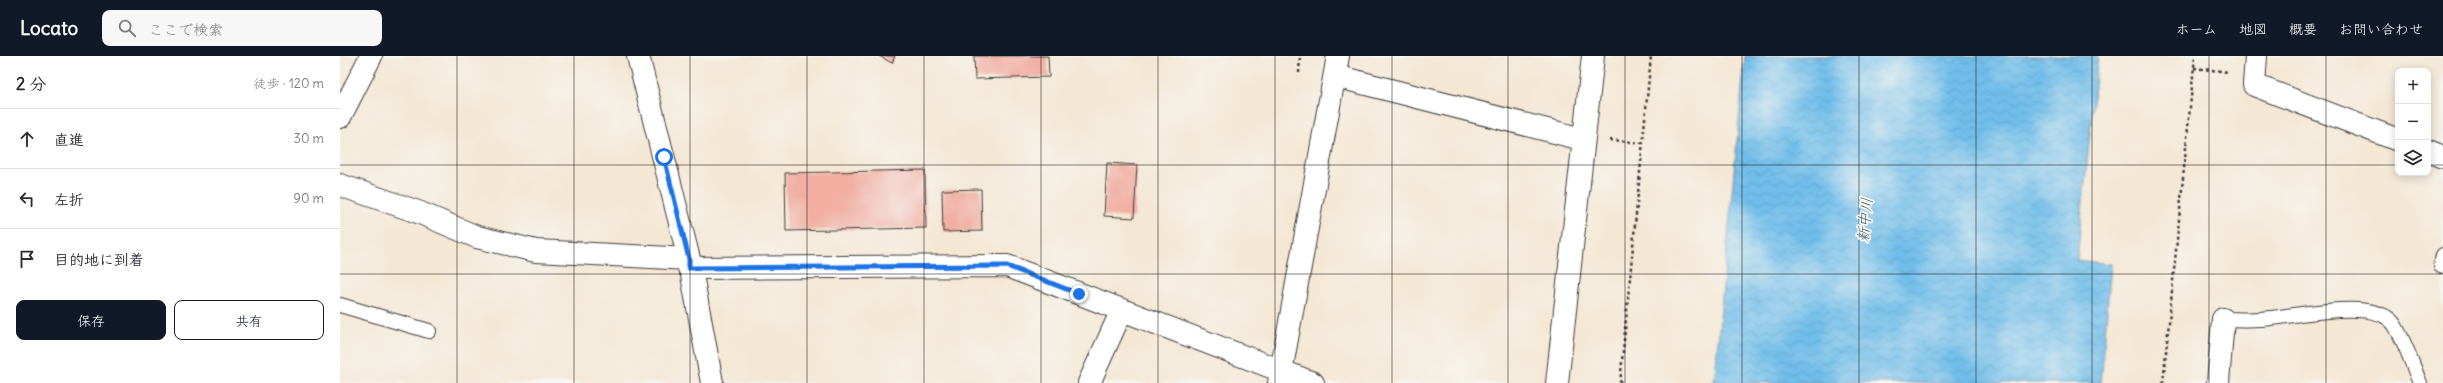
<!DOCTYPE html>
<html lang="ja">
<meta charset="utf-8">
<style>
:root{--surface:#fff;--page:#f7f7f7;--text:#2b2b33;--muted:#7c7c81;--line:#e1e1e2;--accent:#111827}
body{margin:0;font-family:Delius,"Klee One",sans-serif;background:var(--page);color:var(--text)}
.controls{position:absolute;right:12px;top:12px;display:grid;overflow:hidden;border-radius:8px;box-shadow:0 2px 10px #0003}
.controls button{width:36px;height:36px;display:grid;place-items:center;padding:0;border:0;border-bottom:1px solid var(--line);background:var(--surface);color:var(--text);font:20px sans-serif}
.stop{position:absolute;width:12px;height:12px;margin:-9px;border:3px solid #1a73e8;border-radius:50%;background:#fff}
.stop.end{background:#1a73e8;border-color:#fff;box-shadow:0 1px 4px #0008}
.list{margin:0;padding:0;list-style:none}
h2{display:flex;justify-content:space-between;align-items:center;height:52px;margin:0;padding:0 16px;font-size:17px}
h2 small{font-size:13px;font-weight:400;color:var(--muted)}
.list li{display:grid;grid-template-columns:26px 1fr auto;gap:12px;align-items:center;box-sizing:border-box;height:60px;padding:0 16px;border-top:1px solid var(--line)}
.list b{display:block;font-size:15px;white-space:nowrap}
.list em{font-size:13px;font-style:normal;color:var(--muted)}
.actions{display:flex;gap:8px;padding:12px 16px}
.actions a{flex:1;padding:9px 0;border:1px solid var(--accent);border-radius:8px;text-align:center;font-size:14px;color:var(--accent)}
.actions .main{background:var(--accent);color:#fff}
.icon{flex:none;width:22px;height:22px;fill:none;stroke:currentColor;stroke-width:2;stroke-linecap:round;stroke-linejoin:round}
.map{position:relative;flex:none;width:2103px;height:327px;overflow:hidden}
header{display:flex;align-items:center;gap:24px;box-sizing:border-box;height:56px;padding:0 20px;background:var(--accent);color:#fff}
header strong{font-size:19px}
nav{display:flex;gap:22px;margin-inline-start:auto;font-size:14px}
.search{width:280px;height:36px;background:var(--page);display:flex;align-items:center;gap:10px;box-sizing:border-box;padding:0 14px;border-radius:8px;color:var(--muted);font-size:15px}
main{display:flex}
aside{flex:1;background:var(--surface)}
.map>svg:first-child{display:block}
</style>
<header>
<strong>Locato</strong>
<div class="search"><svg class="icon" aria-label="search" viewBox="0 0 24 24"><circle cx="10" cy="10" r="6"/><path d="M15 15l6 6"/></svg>ここで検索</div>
<nav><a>ホーム</a><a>地図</a><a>概要</a><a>お問い合わせ</a></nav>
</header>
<main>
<aside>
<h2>2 分<small>徒歩 · 120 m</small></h2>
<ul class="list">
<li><svg class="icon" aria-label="ahead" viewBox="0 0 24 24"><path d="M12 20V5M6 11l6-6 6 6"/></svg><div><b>直進</b></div><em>30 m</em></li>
<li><svg class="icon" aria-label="left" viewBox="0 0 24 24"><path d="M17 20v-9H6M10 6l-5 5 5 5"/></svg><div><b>左折</b></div><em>90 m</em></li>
<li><svg class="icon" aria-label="arrive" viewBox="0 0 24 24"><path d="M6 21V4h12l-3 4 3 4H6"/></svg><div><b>目的地に到着</b></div></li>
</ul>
<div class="actions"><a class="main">保存</a><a>共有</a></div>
</aside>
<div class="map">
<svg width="2103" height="327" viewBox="0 0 2103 327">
<defs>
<pattern id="water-waves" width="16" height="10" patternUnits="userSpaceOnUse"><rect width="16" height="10" fill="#70bdea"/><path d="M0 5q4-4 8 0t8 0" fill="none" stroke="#60a2c8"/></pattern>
</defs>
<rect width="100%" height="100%" fill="#f6f6f2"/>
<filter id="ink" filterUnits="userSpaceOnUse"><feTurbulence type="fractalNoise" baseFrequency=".025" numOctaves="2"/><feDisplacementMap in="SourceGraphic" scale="8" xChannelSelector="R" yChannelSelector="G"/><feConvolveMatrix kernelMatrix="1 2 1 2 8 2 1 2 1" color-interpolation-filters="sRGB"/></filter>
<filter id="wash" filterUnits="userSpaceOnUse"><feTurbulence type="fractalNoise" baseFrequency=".012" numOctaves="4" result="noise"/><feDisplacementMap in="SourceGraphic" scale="16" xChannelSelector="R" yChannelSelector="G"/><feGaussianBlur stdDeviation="0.9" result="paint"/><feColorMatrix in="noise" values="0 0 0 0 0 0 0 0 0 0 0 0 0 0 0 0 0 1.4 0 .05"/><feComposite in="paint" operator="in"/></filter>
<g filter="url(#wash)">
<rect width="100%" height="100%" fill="#f4e7d3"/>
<path fill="url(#water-waves)" stroke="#466c83" d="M 1405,0 L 1758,0 L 1737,204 L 1771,208 L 1761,327 L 1374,327 Z"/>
<g id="blocks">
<path fill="#f1aea1" d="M 539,0 L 555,0 L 552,7 Z
M 634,0 L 708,0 L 709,21 L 635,23 Z
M 767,107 L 797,109 L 794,162 L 764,160 Z
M 585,114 L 586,172 L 446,175 L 445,117 Z
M 641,133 L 642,175 L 603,176 L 602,134 Z"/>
</g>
</g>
<g filter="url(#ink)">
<use href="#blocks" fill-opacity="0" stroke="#3c3a37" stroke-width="1"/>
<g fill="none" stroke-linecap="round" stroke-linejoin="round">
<defs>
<path id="lane" d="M 2101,210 L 2103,199
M 0,249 L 89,275
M 1883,263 C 1895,263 1908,264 1920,263 C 1950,262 2034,240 2054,268 C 2065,285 2072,308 2080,327"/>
<path id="street" d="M 1916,0 L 1914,29 L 2058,84
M 995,20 L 1242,83
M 0,61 L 31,0
M 2088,95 L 2103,101
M 0,129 L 78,156 L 137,181 L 196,195 L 349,203
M 349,212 L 667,210 L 973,327
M 749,327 L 782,254
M 939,327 L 998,0
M 1217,327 L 1253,0
M 1878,327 L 1883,263"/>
<path id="secondary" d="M 298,0 L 349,203 L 372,327"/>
</defs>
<use href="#lane" stroke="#3c3a37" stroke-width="16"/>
<use href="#street" stroke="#3c3a37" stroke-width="24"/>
<use href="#secondary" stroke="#3c3a37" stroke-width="24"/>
<path stroke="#3c3a37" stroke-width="2.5" stroke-dasharray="3 3" stroke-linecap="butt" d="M 1854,12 L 1889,16
M 959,17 L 960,0
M 1270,84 L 1302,87
M 1280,327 L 1311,0
M 1823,327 L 1855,0"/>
<use href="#lane" stroke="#fff" stroke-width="14"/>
<use href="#street" stroke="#fff" stroke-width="22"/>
<use href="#secondary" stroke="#fff" stroke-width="22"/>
</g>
</g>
<g fill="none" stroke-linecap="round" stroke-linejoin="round" filter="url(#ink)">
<path stroke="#1a73e8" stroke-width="5" d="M 324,101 L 349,203 L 349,212 L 667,210 L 739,238"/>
</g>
<path fill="none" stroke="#1c1c1c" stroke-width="1" stroke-opacity="0.55" d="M 117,0 L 117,327M 234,0 L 234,327M 350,0 L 350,327M 467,0 L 467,327M 584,0 L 584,327M 701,0 L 701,327M 818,0 L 818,327M 935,0 L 935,327M 1052,0 L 1052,327M 1168,0 L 1168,327M 1285,0 L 1285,327M 1402,0 L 1402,327M 1519,0 L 1519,327M 1636,0 L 1636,327M 1752,0 L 1752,327M 1869,0 L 1869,327M 1986,0 L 1986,327M 0,109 L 2058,109M 2088,109 L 2103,109M 0,218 L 2103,218"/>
<g text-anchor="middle" stroke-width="3.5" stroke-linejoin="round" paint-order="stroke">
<g font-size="15" font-style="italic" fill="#3e5c6e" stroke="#f6f6f2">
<text transform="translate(1525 164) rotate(-85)" y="5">新中川</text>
</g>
</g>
</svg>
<div class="controls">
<button>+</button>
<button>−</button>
<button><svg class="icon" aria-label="layers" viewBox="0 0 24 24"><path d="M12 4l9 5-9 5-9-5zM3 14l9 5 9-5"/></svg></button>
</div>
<div class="stop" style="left:324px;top:101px"></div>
<div class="stop end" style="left:739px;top:238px"></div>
</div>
</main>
